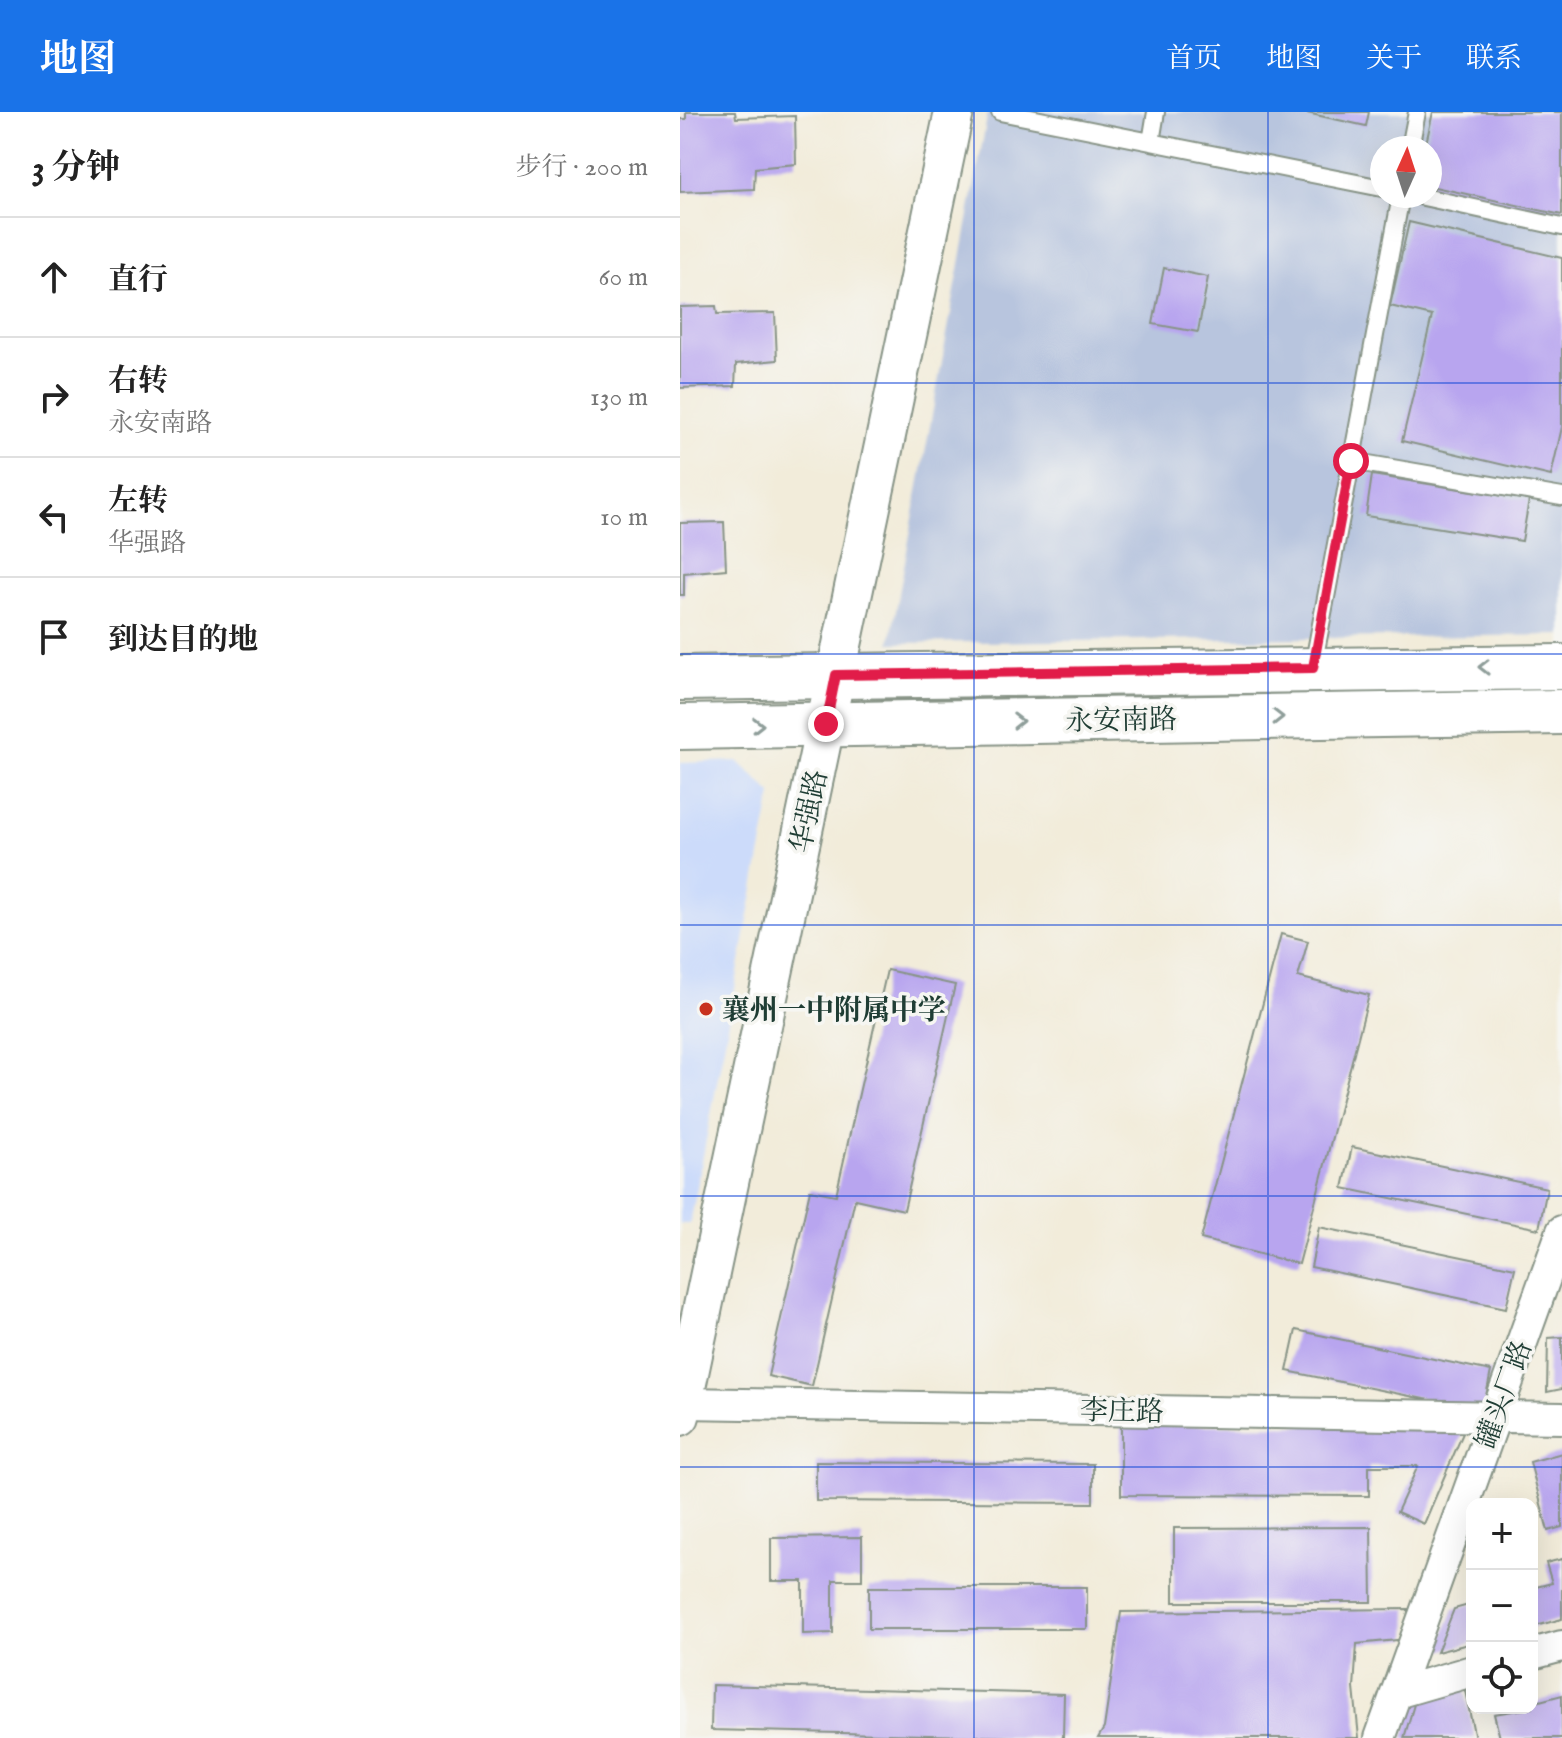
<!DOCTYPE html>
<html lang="zh">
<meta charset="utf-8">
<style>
:root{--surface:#fff;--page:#f2f2f2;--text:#222;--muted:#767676;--line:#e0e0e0;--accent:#1a73e8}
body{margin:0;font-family:"IM FELL English","Noto Serif SC",serif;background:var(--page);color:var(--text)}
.controls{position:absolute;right:24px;bottom:24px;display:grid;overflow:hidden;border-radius:16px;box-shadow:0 8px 32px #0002}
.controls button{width:72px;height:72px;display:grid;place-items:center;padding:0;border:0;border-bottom:2px solid var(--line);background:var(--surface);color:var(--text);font:40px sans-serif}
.compass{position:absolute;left:690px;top:24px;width:72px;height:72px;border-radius:50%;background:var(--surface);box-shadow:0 8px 32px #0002;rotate:3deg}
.stop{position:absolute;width:24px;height:24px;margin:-18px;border:6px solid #e11d48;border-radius:50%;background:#fff}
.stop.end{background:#e11d48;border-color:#fff;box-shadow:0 2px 8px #0008}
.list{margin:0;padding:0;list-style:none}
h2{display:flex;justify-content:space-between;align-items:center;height:104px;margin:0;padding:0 32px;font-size:34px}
h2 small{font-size:26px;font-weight:400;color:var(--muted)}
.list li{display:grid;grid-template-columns:52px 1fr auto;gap:24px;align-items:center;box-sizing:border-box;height:120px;padding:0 32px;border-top:2px solid var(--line)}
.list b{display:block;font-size:30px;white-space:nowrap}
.list p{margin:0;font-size:26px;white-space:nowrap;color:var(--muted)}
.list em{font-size:26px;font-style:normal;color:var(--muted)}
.icon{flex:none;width:44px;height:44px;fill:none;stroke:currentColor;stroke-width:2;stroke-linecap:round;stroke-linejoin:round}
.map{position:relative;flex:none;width:882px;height:1626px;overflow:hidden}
header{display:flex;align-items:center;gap:48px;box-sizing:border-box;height:112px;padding:0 40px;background:var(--accent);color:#fff}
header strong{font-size:38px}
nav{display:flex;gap:44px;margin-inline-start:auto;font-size:28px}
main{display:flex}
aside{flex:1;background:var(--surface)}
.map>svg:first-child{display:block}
</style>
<header>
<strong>地图</strong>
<nav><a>首页</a><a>地图</a><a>关于</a><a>联系</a></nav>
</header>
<main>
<aside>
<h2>3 分钟<small>步行 · 200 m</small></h2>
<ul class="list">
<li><svg class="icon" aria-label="ahead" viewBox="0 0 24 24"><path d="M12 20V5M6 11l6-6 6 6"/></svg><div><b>直行</b></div><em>60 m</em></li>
<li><svg class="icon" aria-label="right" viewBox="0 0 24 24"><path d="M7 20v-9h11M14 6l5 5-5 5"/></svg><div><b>右转</b><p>永安南路</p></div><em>130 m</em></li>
<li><svg class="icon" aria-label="left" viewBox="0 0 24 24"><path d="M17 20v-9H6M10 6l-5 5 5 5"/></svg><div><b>左转</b><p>华强路</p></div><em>10 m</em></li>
<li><svg class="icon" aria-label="arrive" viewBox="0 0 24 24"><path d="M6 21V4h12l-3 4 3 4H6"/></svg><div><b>到达目的地</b></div></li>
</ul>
</aside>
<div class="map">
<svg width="882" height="1626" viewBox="0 0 882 1626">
<rect width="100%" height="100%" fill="#f6f6f2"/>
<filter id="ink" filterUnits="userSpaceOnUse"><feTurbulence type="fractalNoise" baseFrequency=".0125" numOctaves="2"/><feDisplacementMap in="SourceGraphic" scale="16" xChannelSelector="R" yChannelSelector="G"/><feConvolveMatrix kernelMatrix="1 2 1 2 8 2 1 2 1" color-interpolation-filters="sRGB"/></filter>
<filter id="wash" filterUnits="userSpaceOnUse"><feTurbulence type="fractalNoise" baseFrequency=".006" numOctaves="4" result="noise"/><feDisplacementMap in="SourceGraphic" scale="32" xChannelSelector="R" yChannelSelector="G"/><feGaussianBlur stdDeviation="1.8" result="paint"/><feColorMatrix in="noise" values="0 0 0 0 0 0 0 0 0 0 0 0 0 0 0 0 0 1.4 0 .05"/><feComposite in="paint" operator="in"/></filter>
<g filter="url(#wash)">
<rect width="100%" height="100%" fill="#f2ecda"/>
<path fill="#ccdbfa" d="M 58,649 L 92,682 L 10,1112 L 0,1112 L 0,651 Z"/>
<path fill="#b8c5de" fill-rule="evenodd" d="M 308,0 L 882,0 L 882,523 L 210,531 ZM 702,36 L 750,36 L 750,84 L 702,84 Z"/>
<g id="blocks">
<path fill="#b8a5ef" d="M 6,0 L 55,0 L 56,6 L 115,4 L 116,52 L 75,56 L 74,77 L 0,80 L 0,7 L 6,7 Z
M 622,0 L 689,0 L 686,14 Z
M 753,0 L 882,0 L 882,103 L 750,74 L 750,36 L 745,36 Z
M 729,110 L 882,146 L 882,315 L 871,364 L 722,329 L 752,204 L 710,194 Z
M 484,156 L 528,165 L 518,220 L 473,212 Z
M 36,194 L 37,202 L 95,201 L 97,248 L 56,252 L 55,274 L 0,276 L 0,195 Z
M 692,363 L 849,388 L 842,429 L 686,404 Z
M 44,410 L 46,457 L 4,461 L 4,483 L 0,483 L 0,411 Z
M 601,822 L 628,829 L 618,865 L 689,883 L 619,1152 L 521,1127 Z
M 207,858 L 275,873 L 224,1098 L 175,1087 L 132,1274 L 88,1264 L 130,1078 L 156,1083 Z
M 672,1035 L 867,1076 L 859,1117 L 663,1076 Z
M 639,1115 L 835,1156 L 826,1196 L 631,1155 Z
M 616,1218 L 811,1259 L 803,1299 L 607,1259 Z
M 882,1225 L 882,1277 L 867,1280 L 868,1226 Z
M 441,1313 L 786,1314 L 744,1412 L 717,1400 L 738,1354 L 689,1354 L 689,1384 L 441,1383 Z
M 882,1341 L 882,1415 L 868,1419 L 850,1350 Z
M 136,1350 L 413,1352 L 413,1391 L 136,1389 Z
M 691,1415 L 692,1490 L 494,1490 L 494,1416 Z
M 182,1425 L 182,1468 L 153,1468 L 153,1521 L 123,1522 L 123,1469 L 91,1469 L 91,1426 Z
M 882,1447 L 882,1507 L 852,1515 L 852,1476 L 872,1471 L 866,1451 Z
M 189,1475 L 407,1475 L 407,1517 L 189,1517 Z
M 792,1492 L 792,1531 L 757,1540 L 774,1497 Z
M 728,1497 L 727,1527 L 677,1532 L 674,1576 L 679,1626 L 418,1626 L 424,1616 L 441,1500 Z
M 783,1569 L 795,1626 L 724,1626 L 738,1579 Z
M 32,1573 L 384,1582 L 383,1626 L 31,1618 Z
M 882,1583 L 882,1626 L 820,1626 L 814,1602 L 852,1596 L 852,1591 Z"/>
</g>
</g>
<g filter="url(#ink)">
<use href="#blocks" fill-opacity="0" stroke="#889487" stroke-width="2"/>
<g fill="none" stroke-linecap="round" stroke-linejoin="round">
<defs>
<path id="service" d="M 320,0 L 702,76
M 471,30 L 476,0
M 730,36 L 737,0
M 739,84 L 882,115
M 671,349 L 882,385
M 633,555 L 721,84"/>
<path id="minor" d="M 3,1291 L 882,1306
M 852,1542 L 882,1534
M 716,1581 L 792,1559
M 700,1626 L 882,1119"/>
<path id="tertiary" d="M 0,1304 L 274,0"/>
<path id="primary" d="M 0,566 L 882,555
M 0,615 L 882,600"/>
</defs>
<use href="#service" stroke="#889487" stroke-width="20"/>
<use href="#minor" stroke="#889487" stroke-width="34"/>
<use href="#tertiary" stroke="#889487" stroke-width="42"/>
<use href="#primary" stroke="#889487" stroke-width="48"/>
<use href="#service" stroke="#fff" stroke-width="16"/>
<use href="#minor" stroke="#fff" stroke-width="30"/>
<use href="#tertiary" stroke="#fff" stroke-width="38"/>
<use href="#primary" stroke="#fff" stroke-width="44"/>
</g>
<defs><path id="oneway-chevron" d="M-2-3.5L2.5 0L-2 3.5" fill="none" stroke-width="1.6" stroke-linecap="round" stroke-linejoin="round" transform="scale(2)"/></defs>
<g stroke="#8f9e9a">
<use href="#oneway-chevron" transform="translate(804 555) rotate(180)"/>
<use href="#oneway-chevron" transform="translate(598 605) rotate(-1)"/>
<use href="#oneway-chevron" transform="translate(338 609) rotate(-1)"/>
<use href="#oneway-chevron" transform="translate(78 613) rotate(-1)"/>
</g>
</g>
<g fill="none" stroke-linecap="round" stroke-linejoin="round" filter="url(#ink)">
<path stroke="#e11d48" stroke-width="10" d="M 146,612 L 156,563 L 633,556 L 671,349"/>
</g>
<path fill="none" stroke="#1d4ed8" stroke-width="2" stroke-opacity="0.55" d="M 294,0 L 294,1626M 588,0 L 588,1626M 0,271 L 882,271M 0,542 L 882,542M 0,813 L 882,813M 0,1084 L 882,1084M 0,1355 L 882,1355"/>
<circle fill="#c8321e" stroke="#f6f6f2" stroke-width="3" cx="26" cy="897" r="8"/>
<g text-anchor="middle" stroke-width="7" stroke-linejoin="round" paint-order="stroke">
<g font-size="28" fill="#1f3d34" stroke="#f6f6f2">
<text transform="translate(441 607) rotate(-1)" y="10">永安南路</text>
<text transform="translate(128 699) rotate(-78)" y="10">华强路</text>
<text transform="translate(823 1282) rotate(-70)" y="10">罐头厂路</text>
<text transform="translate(442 1298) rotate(1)" y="10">李庄路</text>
</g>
<g font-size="28" font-weight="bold" fill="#1f3d34" stroke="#f6f6f2" text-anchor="start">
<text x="42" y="907">襄州一中附属中学</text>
</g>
</g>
</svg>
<div class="controls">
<button>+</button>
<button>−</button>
<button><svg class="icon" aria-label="locate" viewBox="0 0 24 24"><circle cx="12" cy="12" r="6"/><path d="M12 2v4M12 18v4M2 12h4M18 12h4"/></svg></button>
</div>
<svg class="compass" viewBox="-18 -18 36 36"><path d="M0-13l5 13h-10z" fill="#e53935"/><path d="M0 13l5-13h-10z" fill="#767676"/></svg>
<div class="stop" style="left:671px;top:349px"></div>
<div class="stop end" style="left:146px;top:612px"></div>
</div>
</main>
